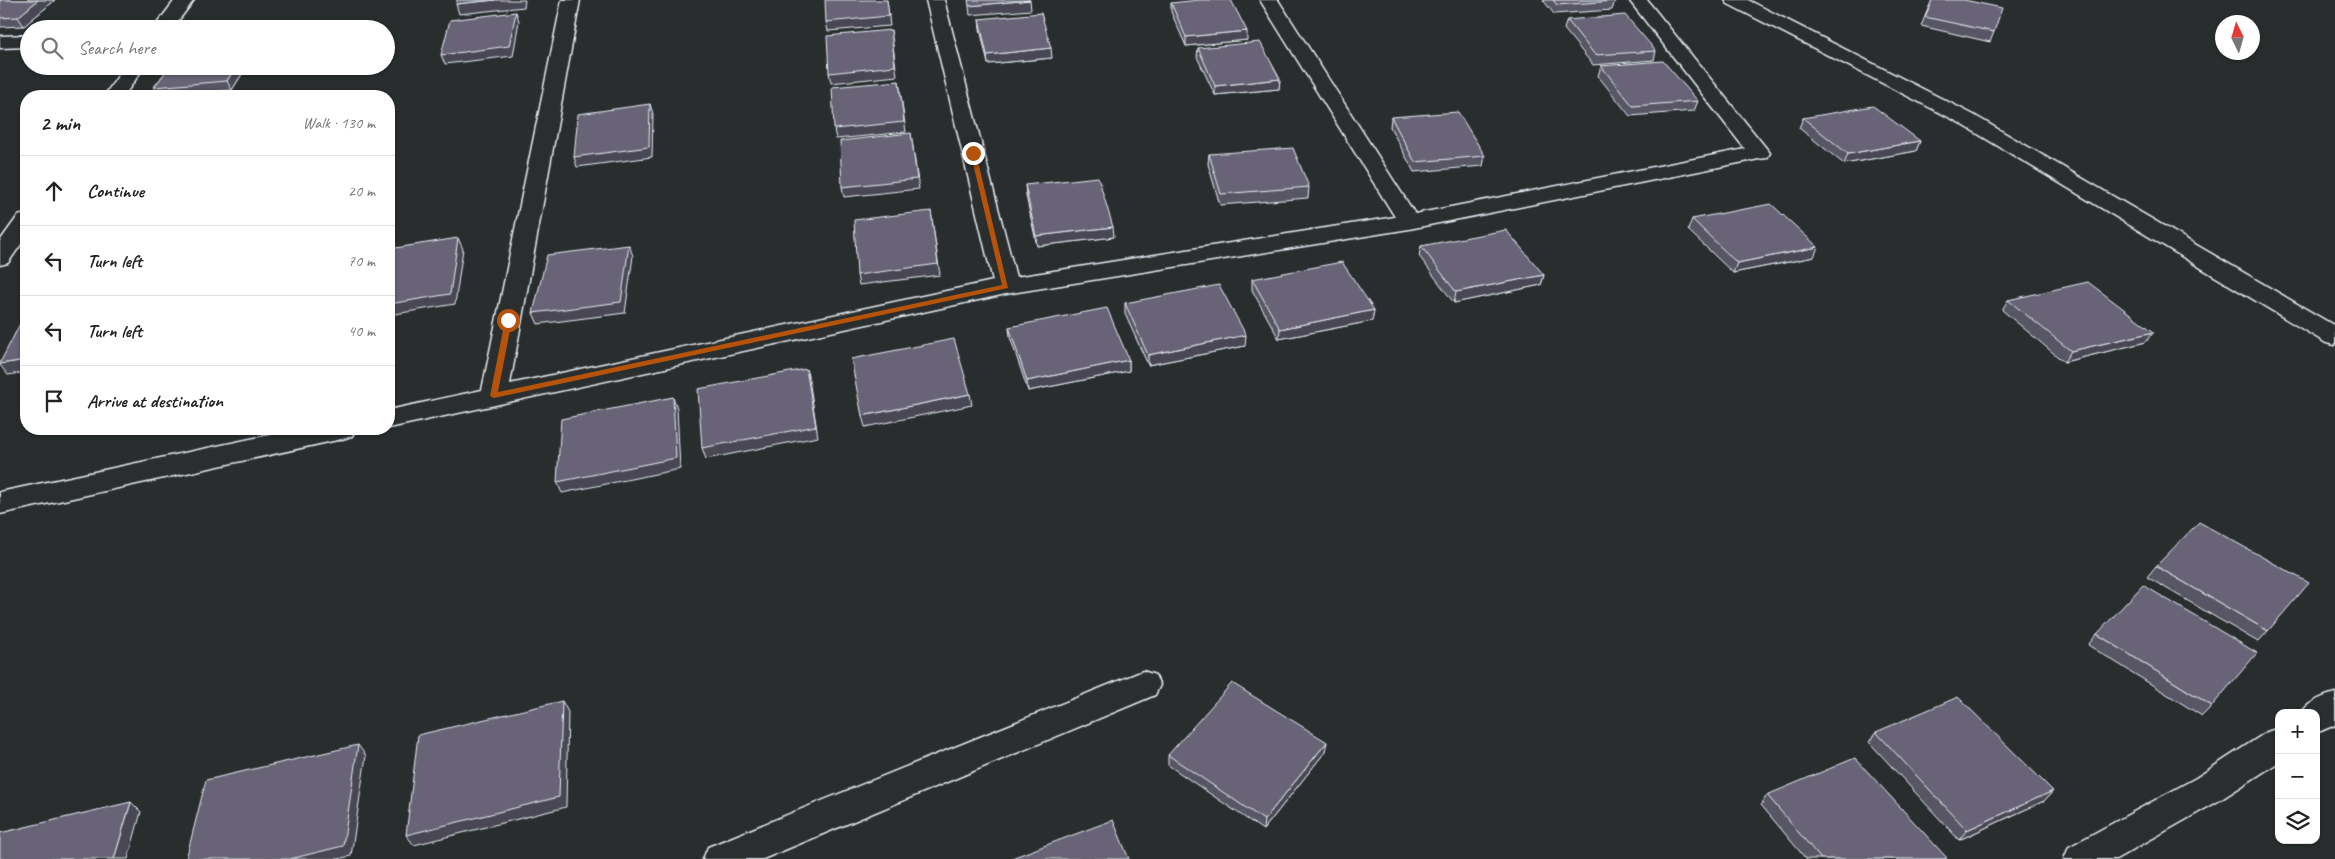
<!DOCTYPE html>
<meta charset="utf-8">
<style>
:root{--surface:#fff;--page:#f2f2f2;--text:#222;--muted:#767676;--line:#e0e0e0}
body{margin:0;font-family:Caveat,sans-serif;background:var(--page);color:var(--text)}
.controls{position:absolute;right:15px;bottom:15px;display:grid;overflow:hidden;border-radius:10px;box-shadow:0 1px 4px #0004}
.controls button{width:45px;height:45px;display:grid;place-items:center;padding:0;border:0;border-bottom:1px solid var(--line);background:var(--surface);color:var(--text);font:25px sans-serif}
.compass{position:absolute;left:2215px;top:15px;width:45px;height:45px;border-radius:50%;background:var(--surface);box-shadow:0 1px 4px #0004;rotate:355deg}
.stop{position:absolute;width:15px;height:15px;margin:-11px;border:4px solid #b45309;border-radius:50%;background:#fff}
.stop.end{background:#b45309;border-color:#fff;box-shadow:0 1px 5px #0008}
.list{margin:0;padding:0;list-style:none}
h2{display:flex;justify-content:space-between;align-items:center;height:65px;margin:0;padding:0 20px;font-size:21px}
h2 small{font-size:16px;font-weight:400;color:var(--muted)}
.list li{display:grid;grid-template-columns:32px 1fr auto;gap:15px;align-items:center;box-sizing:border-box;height:70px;padding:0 20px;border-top:1px solid var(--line)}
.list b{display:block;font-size:19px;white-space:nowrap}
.list em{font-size:16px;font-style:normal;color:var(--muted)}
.icon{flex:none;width:28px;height:28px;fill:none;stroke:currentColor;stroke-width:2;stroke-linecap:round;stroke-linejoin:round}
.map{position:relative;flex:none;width:2335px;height:859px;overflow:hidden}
.search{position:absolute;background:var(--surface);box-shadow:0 1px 4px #0004;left:20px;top:20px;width:375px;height:55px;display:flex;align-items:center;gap:12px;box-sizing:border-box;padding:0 18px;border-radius:28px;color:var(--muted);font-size:19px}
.panel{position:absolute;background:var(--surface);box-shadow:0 1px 4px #0004;left:20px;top:90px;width:375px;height:345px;border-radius:20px}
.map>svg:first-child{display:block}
</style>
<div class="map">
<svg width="2335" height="859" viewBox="0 0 2335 859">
<rect width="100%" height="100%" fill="#2a2d2e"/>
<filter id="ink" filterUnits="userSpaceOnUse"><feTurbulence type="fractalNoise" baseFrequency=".02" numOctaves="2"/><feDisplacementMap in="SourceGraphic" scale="10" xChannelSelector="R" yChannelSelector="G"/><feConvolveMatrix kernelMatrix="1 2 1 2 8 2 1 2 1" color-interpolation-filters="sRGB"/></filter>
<g filter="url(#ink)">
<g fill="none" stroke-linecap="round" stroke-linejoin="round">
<defs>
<path id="street" d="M 175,0 L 194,0 L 172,29 L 153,29 Z
M 562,0 L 580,0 L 510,384 L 993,281 L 926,0 L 944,0 L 1016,277 L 1395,217 L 1260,0 L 1278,0 L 1415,214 L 1745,149 L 1629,0 L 1647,0 L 1770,153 L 1767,158 L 1759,159 L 1409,229 L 1006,294 L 389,428 L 389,410 L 482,390 Z
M 1725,0 L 1748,0 L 1972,114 L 2335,326 L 2335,345 L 2326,343 L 1958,122 L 1728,4 Z
M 29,35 L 29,47 L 0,48 L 0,36 Z
M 125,66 L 145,66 L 124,96 L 104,96 Z
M 26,214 L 26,237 L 8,263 L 0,265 L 0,241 L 18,216 Z
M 298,429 L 356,429 L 352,436 L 342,439 L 0,514 L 0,492 Z
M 1143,671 L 1155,675 L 1160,685 L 1155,695 L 763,859 L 703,859 L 708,847 Z
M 2335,693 L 2335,725 L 2316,733 L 2316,713 L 2302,713 C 2307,702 2325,696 2335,693 Z
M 2279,728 L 2279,762 L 2220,800 L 2116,859 L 2064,859 L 2069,847 L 2196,778 L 2267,732 Z"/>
</defs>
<use href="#street" stroke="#e8f1f8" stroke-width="3"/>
<use href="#street" fill="#2a2d2e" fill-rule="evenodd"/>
</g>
<path fill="#595665" stroke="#e8f1f8" d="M 0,0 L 55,0 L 24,26 L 0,27 Z
M 1543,0 L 1614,0 L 1615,1 L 1612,10 L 1554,14 Z
M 1932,0 L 1994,32 L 1990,42 L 1921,26 Z
M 1171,3 L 1247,40 L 1186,46 L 1171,12 Z
M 979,19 L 1052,58 L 988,64 L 980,29 Z
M 1567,20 L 1656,51 L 1654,60 L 1593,65 L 1564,29 Z
M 1198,48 L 1280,79 L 1279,89 L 1215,95 L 1197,57 Z
M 170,66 L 247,66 L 232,90 L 169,96 L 160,96 L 154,87 Z
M 1601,66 L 1698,101 L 1694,111 L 1630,116 L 1598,76 Z
M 1391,117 L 1485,156 L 1483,166 L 1414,172 L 1390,127 Z
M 1803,118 L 1920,141 L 1916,151 L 1844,164 L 1799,128 Z
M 1209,154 L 1309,187 L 1308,198 L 1220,205 L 1208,164 Z
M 1025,185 L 1114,237 L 1037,246 L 1026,196 Z
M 1692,219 L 1814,257 L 1733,273 L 1688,230 Z
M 1421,246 L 1544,275 L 1541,285 L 1454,303 L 1419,256 Z
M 1252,279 L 1374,310 L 1372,321 L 1279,339 L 1252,290 Z
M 2008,300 L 2146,342 L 2064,362 L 2002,310 Z
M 1125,303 L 1245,346 L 1148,365 L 1125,314 Z
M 1009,327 L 1129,360 L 1129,371 L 1028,391 L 1010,337 Z
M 2156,566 L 2268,631 L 2258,642 L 2147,577 Z
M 2097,634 L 2212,706 L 2202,716 L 2088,645 Z
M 1876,732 L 2053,791 L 2044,801 L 1959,840 L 1869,742 Z
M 1325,752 L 1263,830 L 1168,765 L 1168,755 Z
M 1767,795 L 1946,859 L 1806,859 L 1761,805 Z"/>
<path fill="#494653" stroke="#e8f1f8" d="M 38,0 L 55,0 L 24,26 L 18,17 Z
M 495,0 L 525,0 L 524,7 L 459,14 L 456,4 Z
M 887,0 L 890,26 L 828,31 L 826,22 Z
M 1030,0 L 1031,10 L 970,15 L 969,6 Z
M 516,12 L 519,21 L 513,56 L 445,64 L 441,55 Z
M 891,30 L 897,76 L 831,83 L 829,73 Z
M 1247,31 L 1247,40 L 1186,46 L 1186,37 Z
M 1051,48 L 1052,58 L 988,64 L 987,55 Z
M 236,66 L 247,66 L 232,90 L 227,81 Z
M 1280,79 L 1279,89 L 1215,95 L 1215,86 Z
M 899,81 L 906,132 L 836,139 L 834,129 Z
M 226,91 L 229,96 L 224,96 Z
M 650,104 L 653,114 L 652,157 L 577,167 L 574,157 Z
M 911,133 L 919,189 L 844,197 L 842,187 Z
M 1920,141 L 1916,151 L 1844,164 L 1848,154 Z
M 931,211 L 940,275 L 859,285 L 857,275 Z
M 1113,227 L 1114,237 L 1037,246 L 1036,236 Z
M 458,238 L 463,249 L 455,304 L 389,315 L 389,304 Z
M 629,245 L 633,256 L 625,313 L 538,324 L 533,313 Z
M 1818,247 L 1814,257 L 1733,273 L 1737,263 Z
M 1544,275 L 1541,285 L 1454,303 L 1456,292 Z
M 1374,310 L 1372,321 L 1279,339 L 1280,329 Z
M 2154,332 L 2146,342 L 2064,362 L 2071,351 Z
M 1246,335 L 1245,346 L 1148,365 L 1148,355 Z
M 26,360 L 26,372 L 8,375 L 0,365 L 0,364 Z
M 1129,360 L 1129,371 L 1028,391 L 1027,381 Z
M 806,369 L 809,379 L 818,437 L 706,459 L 702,448 Z
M 970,394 L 972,405 L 865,427 L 862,416 Z
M 673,397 L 677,408 L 680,469 L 562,493 L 557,482 Z
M 562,701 L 568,712 L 566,807 L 414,845 L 406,835 Z
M 1327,742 L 1325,752 L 1263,830 L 1264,820 Z
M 358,745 L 366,756 L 351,856 L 338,859 L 290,859 Z
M 2053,791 L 2044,801 L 1959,840 L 1967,830 Z
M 131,802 L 141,812 L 128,859 L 114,859 Z"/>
<path fill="#686476" stroke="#e8f1f8" d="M 0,0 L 38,0 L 18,17 L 0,18 Z
M 457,0 L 495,0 L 456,4 Z
M 825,0 L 887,0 L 889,16 L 826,22 Z
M 968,0 L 1030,0 L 969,6 Z
M 1199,0 L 1231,0 L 1247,31 L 1186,37 L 1171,3 Z
M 1553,0 L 1614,0 L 1615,1 L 1557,5 Z
M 1932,0 L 1964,0 L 2002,8 L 1994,32 L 1925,17 Z
M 516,12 L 509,46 L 441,55 L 450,20 Z
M 1041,13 L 1051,48 L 987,55 L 979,19 Z
M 1625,15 L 1656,51 L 1595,55 L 1567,20 Z
M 891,30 L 895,66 L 829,73 L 827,36 Z
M 1260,42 L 1280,79 L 1215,86 L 1198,48 Z
M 1663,61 L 1698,101 L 1633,106 L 1601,66 Z
M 170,66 L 236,66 L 227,81 L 154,87 Z
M 899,81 L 904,122 L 834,129 L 832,87 Z
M 226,91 L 224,96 L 184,96 Z
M 650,104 L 649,147 L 574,157 L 578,114 Z
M 1873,106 L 1920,141 L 1848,154 L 1803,118 Z
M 1458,112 L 1485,156 L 1415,162 L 1391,117 Z
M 911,133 L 917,179 L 842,187 L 840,141 Z
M 1293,148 L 1309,187 L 1221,194 L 1209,154 Z
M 1098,177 L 1113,227 L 1036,236 L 1025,185 Z
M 1771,204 L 1818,247 L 1737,263 L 1692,219 Z
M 931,211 L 938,264 L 857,275 L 854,220 Z
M 1506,230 L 1544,275 L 1456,292 L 1421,246 Z
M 458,238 L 450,294 L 389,304 L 389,249 Z
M 629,245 L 621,302 L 533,313 L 547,255 Z
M 1342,262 L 1374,310 L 1280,329 L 1252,279 Z
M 2088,282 L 2154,332 L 2071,351 L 2008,300 Z
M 1219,285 L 1246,335 L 1148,355 L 1125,303 Z
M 1107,308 L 1129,360 L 1027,381 L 1009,327 Z
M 26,312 L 26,360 L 0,364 L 0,363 Z
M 954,339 L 970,394 L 862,416 L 851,359 Z
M 806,369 L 816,426 L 702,448 L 698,389 Z
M 673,397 L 676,458 L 557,482 L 561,419 Z
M 2199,522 L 2309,583 L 2268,631 L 2156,566 Z
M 2143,585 L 2257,653 L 2212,706 L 2097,634 Z
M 1232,683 L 1327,742 L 1264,820 L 1168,755 Z
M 1958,697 L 2053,791 L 1967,830 L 1876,732 Z
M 562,701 L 559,797 L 406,835 L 418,735 Z
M 358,745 L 343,846 L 290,859 L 186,859 L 206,780 Z
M 1855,758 L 1947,858 L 1944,859 L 1821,859 L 1767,795 Z
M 131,802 L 114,859 L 0,859 L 0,833 Z
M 1113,820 L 1129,859 L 1009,859 Z"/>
</g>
<path fill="#b45309" d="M 970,151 L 976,153 L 1008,288 L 494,398 L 490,396 L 505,320 L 508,318 L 512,320 L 498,392 L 1002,285 Z"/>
</svg>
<div class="controls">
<button>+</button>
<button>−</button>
<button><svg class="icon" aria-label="layers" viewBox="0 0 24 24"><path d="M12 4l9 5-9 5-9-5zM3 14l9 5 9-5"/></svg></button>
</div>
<svg class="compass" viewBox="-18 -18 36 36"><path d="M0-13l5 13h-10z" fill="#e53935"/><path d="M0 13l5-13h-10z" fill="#767676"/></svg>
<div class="stop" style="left:508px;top:320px"></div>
<div class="stop end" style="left:973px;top:153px"></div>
<div class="search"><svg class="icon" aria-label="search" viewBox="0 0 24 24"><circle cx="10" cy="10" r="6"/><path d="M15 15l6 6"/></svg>Search here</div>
<section class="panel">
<h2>2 min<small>Walk · 130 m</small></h2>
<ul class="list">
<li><svg class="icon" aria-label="ahead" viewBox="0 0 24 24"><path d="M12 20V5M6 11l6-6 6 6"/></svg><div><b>Continue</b></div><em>20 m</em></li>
<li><svg class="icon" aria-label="left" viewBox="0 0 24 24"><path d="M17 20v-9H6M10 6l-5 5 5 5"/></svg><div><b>Turn left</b></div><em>70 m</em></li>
<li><svg class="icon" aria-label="left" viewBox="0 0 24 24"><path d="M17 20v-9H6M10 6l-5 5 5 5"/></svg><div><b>Turn left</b></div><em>40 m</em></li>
<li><svg class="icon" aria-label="arrive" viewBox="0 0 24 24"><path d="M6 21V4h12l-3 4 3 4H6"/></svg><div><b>Arrive at destination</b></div></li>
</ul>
</section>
</div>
